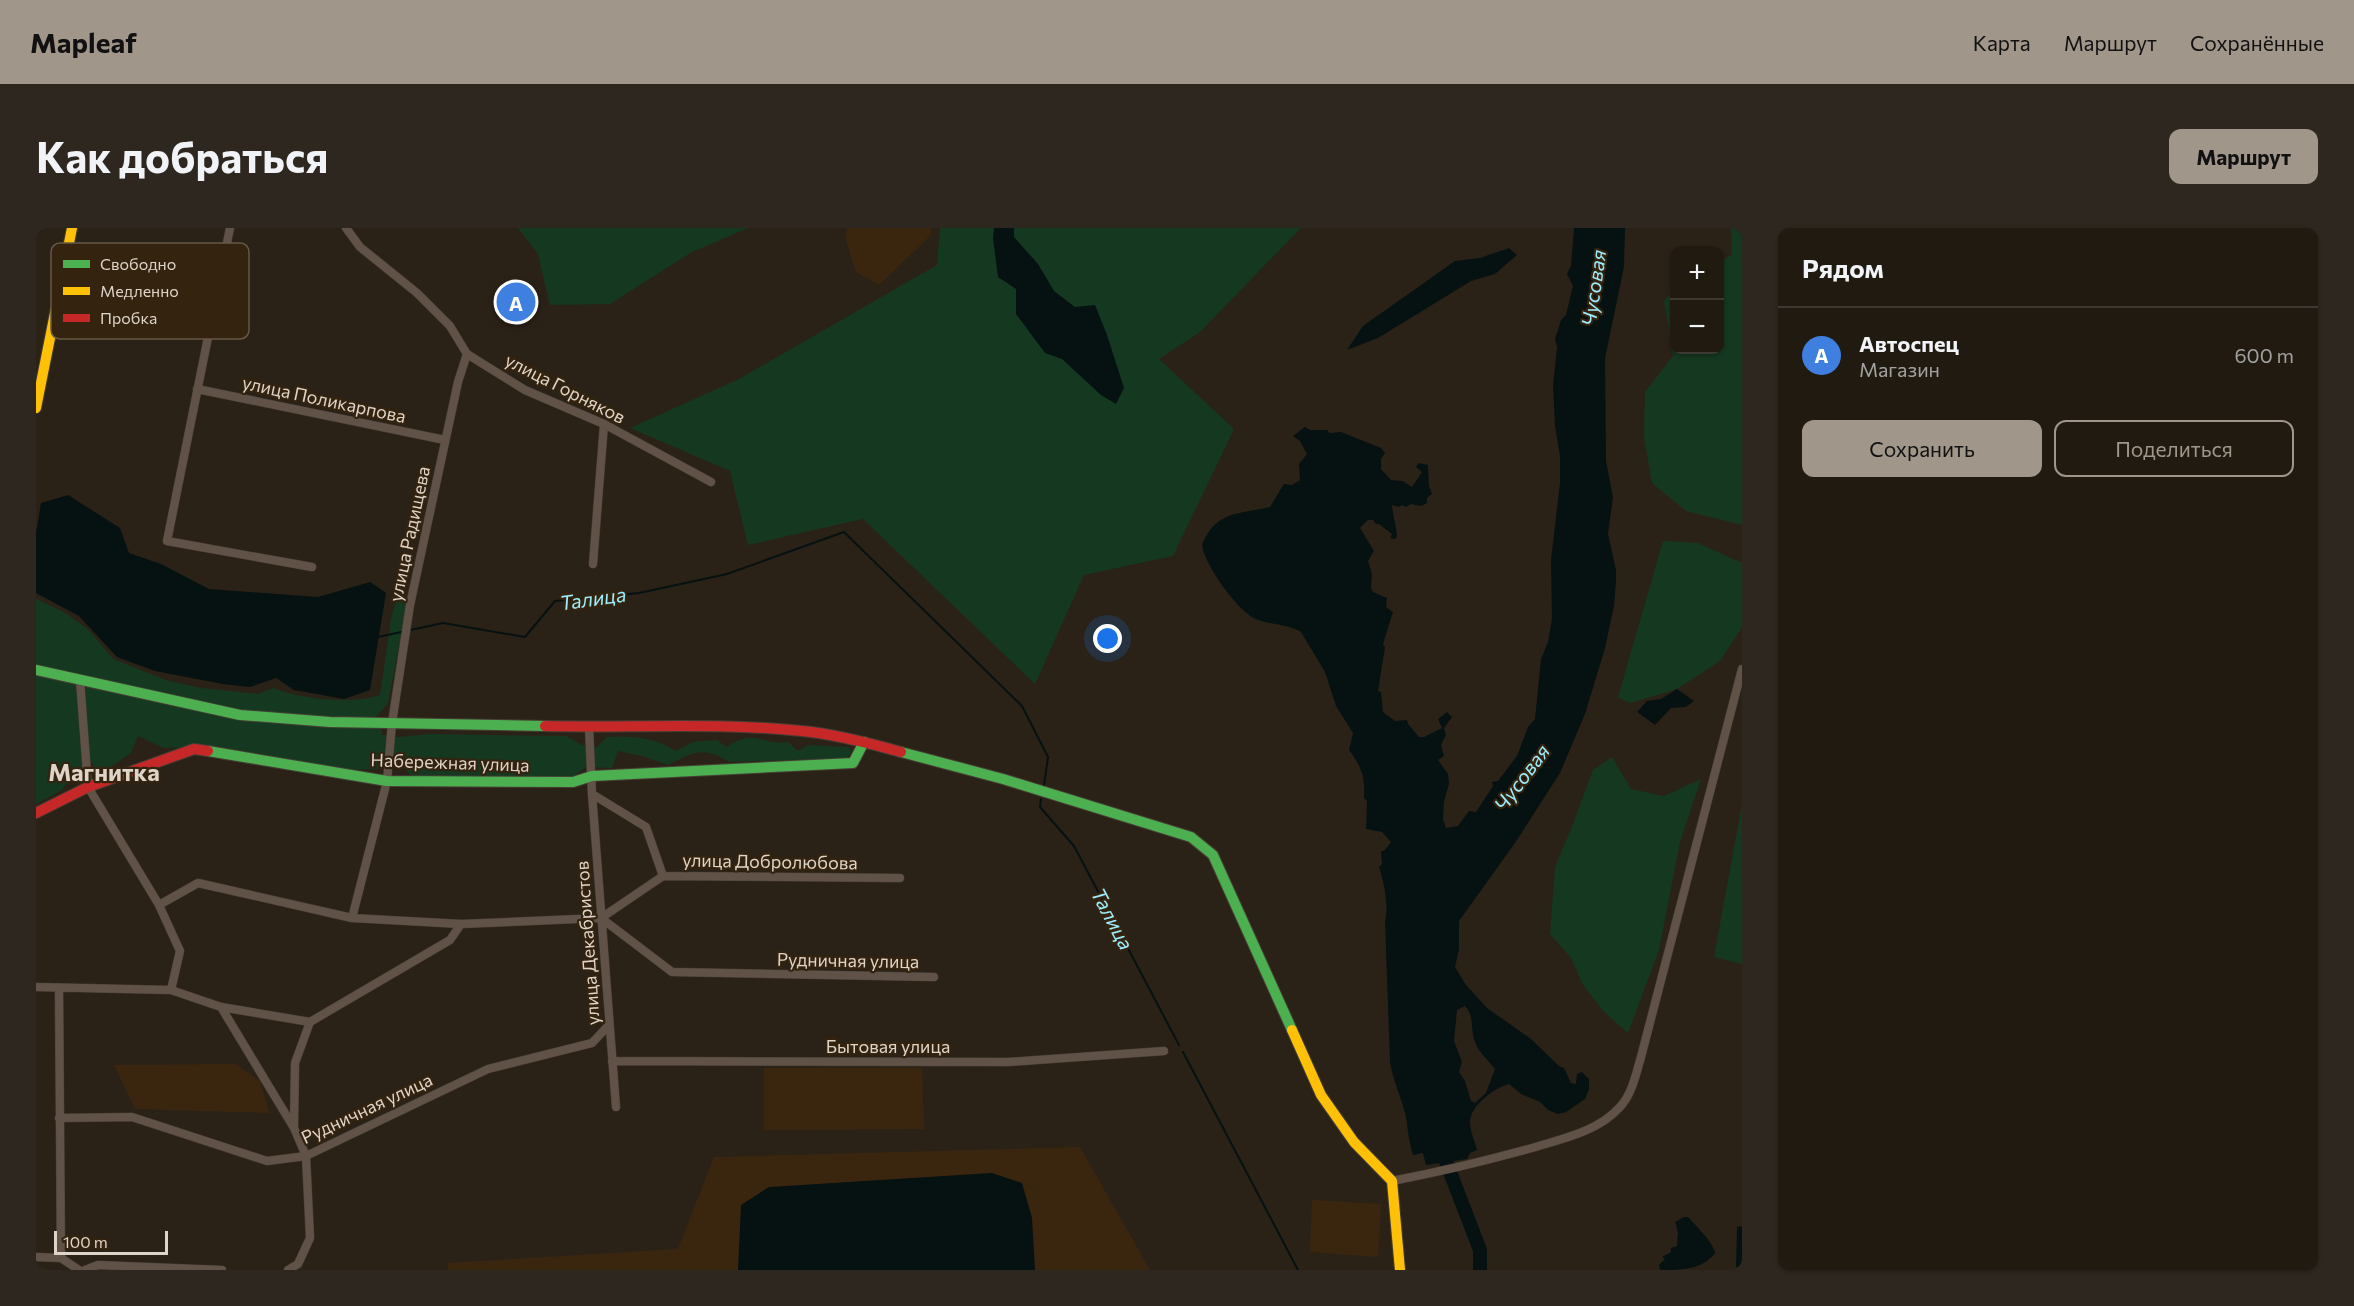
<!DOCTYPE html>
<html lang="ru">
<meta charset="utf-8">
<style>
:root{--surface:#201a11;--page:#2d271f;--text:#f1f3f6;--muted:#a2a19f;--line:#3d3831;--accent:#a0968a}
body{margin:0;font-family:Commissioner,sans-serif;background:var(--page);color:var(--text)}
.controls{position:absolute;right:18px;top:18px;display:grid;overflow:hidden;border-radius:12px;box-shadow:0 2px 4px #0004}
.controls button{width:54px;height:54px;display:grid;place-items:center;padding:0;border:0;border-bottom:2px solid var(--line);background:var(--surface);color:var(--text);font:30px sans-serif}
.scale{position:absolute;left:18px;bottom:15px;width:114px;box-sizing:border-box;padding-left:6px;border:3px solid #dfd4c8;border-top:0;font-size:16px;line-height:21px;white-space:nowrap;color:#dfd4c8;-webkit-text-stroke:4px #33230f;paint-order:stroke}
.you{position:absolute;left:1072px;top:411px;width:21px;height:21px;margin:-15px;border:4px solid #fff;border-radius:50%;background:#1a73e8;box-shadow:0 0 0 9px #1a73e833}
.badge{display:grid;place-items:center;width:39px;height:39px;border-radius:50%;background:var(--accent);color:#fff;font-size:20px;font-weight:700}
.pin{position:absolute;translate:-50% -50%;border:3px solid #fff;box-shadow:0 2px 6px #0006}
.list{margin:0;padding:0;list-style:none}
h2{display:flex;justify-content:space-between;align-items:center;height:78px;margin:0;padding:0 24px;font-size:26px}
h2 small{font-size:20px;font-weight:400;color:var(--muted)}
.list li{display:grid;grid-template-columns:39px 1fr auto;gap:18px;align-items:center;box-sizing:border-box;height:96px;padding:0 24px;border-top:2px solid var(--line)}
.list b{display:block;font-size:22px;white-space:nowrap}
.list p{margin:0;font-size:20px;white-space:nowrap;color:var(--muted)}
.list em{font-size:20px;font-style:normal;color:var(--muted)}
.actions{display:flex;gap:12px;padding:18px 24px}
.actions a{flex:1;padding:14px 0;border:2px solid var(--accent);border-radius:12px;text-align:center;font-size:21px;color:var(--accent)}
.actions .main{background:var(--accent);color:#111}
.map{position:relative;flex:none;width:1706px;height:1042px;overflow:hidden;border-radius:12px}
header{display:flex;align-items:center;gap:36px;box-sizing:border-box;height:84px;padding:0 30px;background:var(--accent);color:#111}
header strong{font-size:28px}
nav{display:flex;gap:33px;margin-inline-start:auto;font-size:21px}
.intro{display:flex;align-items:center;justify-content:space-between;box-sizing:border-box;height:144px;padding:0 36px}
h1{margin:0;font-size:42px}
.button{padding:15px 27px;border-radius:12px;background:var(--accent);color:#111;font-size:21px;font-weight:700}
main{display:flex;gap:36px;padding:0 36px}
aside{flex:1;background:var(--surface);border-radius:12px;box-shadow:0 2px 4px #0004}
.map>svg:first-child{display:block}
</style>
<header>
<strong>Mapleaf</strong>
<nav><a>Карта</a><a>Маршрут</a><a>Сохранённые</a></nav>
</header>
<div class="intro"><h1>Как добраться</h1><a class="button">Маршрут</a></div>
<main>
<div class="map">
<svg width="1706" height="1042" viewBox="0 0 1706 1042">
<rect width="100%" height="100%" fill="#2b2217"/>
<path fill="#3a260f" d="M 811,0 L 895,0 L 895,7 L 843,57 L 820,44 L 810,12 Z
M 199,836 L 224,853 L 233,885 L 99,881 L 78,837 Z
M 728,840 L 886,840 L 888,901 L 728,902 Z
M 1044,919 L 1114,1042 L 412,1042 L 412,1035 L 642,1021 L 678,929 Z
M 1276,972 L 1345,976 L 1342,1029 L 1274,1024 Z"/>
<path fill="#153821" d="M 482,0 L 712,0 L 656,24 L 574,76 L 514,77 L 502,26 Z
M 904,0 L 1265,0 L 1164,104 L 1123,131 L 1198,201 L 1137,328 L 1048,347 L 999,456 L 827,291 L 712,317 L 694,243 L 594,200 L 703,151 L 901,37 Z
M 1695,0 L 1706,0 L 1706,297 L 1650,283 L 1616,255 L 1608,209 L 1609,164 L 1637,128 L 1628,73 L 1638,61 L 1638,122 L 1684,122 L 1684,35 L 1696,26 Z
M 1627,313 L 1662,315 L 1706,335 L 1706,399 L 1684,433 L 1641,461 L 1594,475 L 1582,469 Z
M 362,367 L 372,371 L 352,475 L 340,489 L 347,507 L 363,509 L 393,506 L 530,508 L 546,517 L 561,519 L 571,509 C 599,508 615,508 640,523 L 657,514 L 681,512 L 690,519 C 721,499 724,518 752,514 L 762,523 L 772,517 L 812,519 L 816,524 L 811,530 L 694,534 C 666,518 658,524 632,537 L 606,528 L 582,523 L 576,540 L 550,539 L 538,548 L 375,549 L 364,532 L 347,528 L 342,541 L 316,542 L 179,518 L 128,520 L 102,508 L 95,525 L 63,547 L 55,534 L 37,546 L 26,562 L 0,576 L 0,371 L 28,384 L 53,402 L 77,431 L 130,452 L 165,460 L 222,466 L 237,460 C 266,471 315,477 344,467 L 355,391 Z
M 1576,529 L 1595,561 L 1628,568 L 1665,551 L 1644,614 L 1623,722 L 1592,805 L 1569,785 L 1547,757 L 1535,730 L 1514,706 L 1519,639 L 1537,596 L 1557,542 Z
M 1706,576 L 1706,736 L 1678,729 Z"/>
<path fill="#061112" fill-rule="evenodd" d="M 958,0 L 978,0 L 978,9 L 1002,36 L 1018,63 L 1039,79 L 1059,77 L 1071,107 L 1088,160 L 1080,176 L 1065,167 L 1026,131 L 1009,125 L 980,86 L 980,61 L 962,49 L 957,10 Z
M 1538,0 L 1589,0 L 1588,39 L 1569,130 L 1570,233 L 1577,269 L 1572,306 L 1580,342 L 1580,354 L 1578,378 L 1569,420 L 1549,486 L 1524,545 L 1479,615 L 1423,693 L 1423,721 L 1419,739 L 1430,757 L 1451,780 L 1495,811 L 1523,838 L 1528,840 L 1535,855 L 1540,856 L 1541,846 L 1546,844 L 1553,851 L 1553,861 L 1549,871 L 1530,884 L 1522,886 L 1512,882 L 1504,874 L 1485,866 L 1473,856 C 1458,860 1434,878 1434,894 C 1434,903 1439,914 1441,922 L 1434,925 L 1431,931 L 1390,937 L 1387,925 L 1377,927 C 1373,914 1372,903 1370,889 C 1366,871 1357,853 1354,834 L 1349,693 C 1353,679 1348,654 1343,639 L 1346,636 L 1345,624 L 1350,621 L 1355,614 L 1346,604 L 1330,601 L 1331,573 L 1328,570 C 1329,548 1326,540 1313,522 L 1317,505 L 1300,478 L 1289,444 L 1265,404 C 1251,396 1234,397 1220,391 C 1202,384 1168,336 1166,317 C 1179,283 1203,286 1234,279 L 1248,256 L 1256,257 L 1264,252 L 1263,236 L 1271,226 L 1264,213 L 1257,208 L 1269,199 L 1274,202 L 1291,202 L 1294,205 L 1305,204 L 1345,220 L 1349,225 L 1345,231 L 1345,241 L 1355,252 L 1367,253 L 1376,259 L 1386,244 L 1380,239 L 1383,235 L 1392,237 L 1393,258 L 1396,266 L 1391,270 L 1391,275 L 1385,278 L 1375,276 L 1370,279 L 1366,277 L 1363,279 L 1356,277 C 1357,288 1360,297 1361,308 L 1359,311 L 1354,310 L 1356,306 L 1343,296 L 1340,296 L 1337,292 L 1332,292 L 1324,300 L 1338,323 L 1332,333 L 1336,346 L 1335,360 L 1337,364 L 1351,370 L 1350,379 L 1357,384 L 1347,416 L 1349,419 L 1342,463 L 1345,464 L 1347,484 L 1359,493 L 1371,492 L 1372,496 L 1383,509 L 1388,509 L 1406,500 L 1402,491 L 1411,484 L 1416,489 L 1408,500 L 1410,507 L 1405,517 L 1408,528 L 1402,532 L 1412,546 L 1413,556 L 1408,573 L 1407,591 L 1410,600 L 1422,598 L 1433,583 L 1440,584 L 1457,558 L 1456,554 L 1462,553 L 1481,528 L 1492,499 L 1499,491 L 1505,431 L 1512,414 L 1516,391 L 1515,332 L 1524,255 L 1524,228 L 1519,198 L 1517,157 L 1521,119 L 1519,111 L 1525,92 L 1530,87 L 1537,58 L 1531,46 L 1535,38 ZM 1429,778 C 1439,788 1434,803 1439,814 C 1442,824 1453,833 1459,841 L 1450,865 L 1439,875 L 1435,873 L 1429,853 L 1423,844 L 1426,834 L 1418,813 L 1421,782 Z
M 1473,20 L 1481,27 L 1459,46 L 1435,53 L 1342,110 L 1311,122 L 1327,98 L 1419,33 L 1444,30 Z
M 32,267 L 84,300 L 93,325 L 125,336 L 173,361 L 282,369 L 334,354 L 350,365 L 334,462 L 308,471 L 258,462 L 240,450 L 214,459 L 187,456 L 119,443 L 81,429 L 43,388 L 0,365 L 0,305 L 5,275 Z
M 1641,461 L 1658,473 L 1650,479 L 1635,480 L 1619,497 L 1601,484 L 1611,473 L 1625,471 Z
M 956,945 L 986,955 L 996,990 L 999,1042 L 702,1042 L 705,977 L 733,959 Z
M 1648,989 L 1652,989 C 1660,998 1678,1015 1679,1025 C 1666,1042 1646,1042 1624,1042 L 1623,1037 L 1629,1031 L 1626,1029 L 1635,1024 L 1635,1020 L 1641,1018 L 1642,1004 L 1639,994 Z
M 1706,998 L 1706,1042 L 1703,1042 L 1700,1039 L 1701,999 Z"/>
<g fill="none" stroke-linecap="round" stroke-linejoin="round">
<path stroke="#061112" stroke-width="2" d="M 341,406 L 342,409 L 407,395 L 489,409 L 519,373 L 603,365 L 691,346 L 808,304 L 986,478 L 1012,529 L 1008,557
M 1005,571 L 1004,579 L 1038,618 L 1143,817
M 1147,824 L 1262,1042"/>
<path stroke="#061112" stroke-width="14" d="M 1404,918 L 1444,1022 L 1444,1042"/>
<defs>
<path id="street" d="M 194,0 L 131,313 L 276,339
M 310,0 L 324,19 L 381,65 L 414,98 L 431,126 L 489,162 L 568,196 L 675,254
M 161,161 L 409,212
M 557,336 L 568,196
M 44,452 L 52,559 L 123,677 L 144,723 L 135,762
M 553,499 L 556,566 L 580,879
M 556,566 L 610,599 L 627,648
M 123,677 L 162,655 L 316,690 L 425,696 L 565,690 L 627,648 L 864,650
M 316,690 L 351,553 L 356,495 L 374,377 L 422,154 L 431,126
M 565,690 L 636,744 L 898,749
M 0,759 L 135,762 L 185,779 L 274,794
M 23,760 L 25,1030
M 185,779 L 258,900 L 270,928 L 274,1010 L 262,1036 L 252,1042
M 576,833 L 972,834 L 1128,823
M 23,890 L 96,889 L 231,933 L 270,928 L 452,841 L 556,815 L 572,798
M 258,899 L 259,835 L 274,794 L 414,712 L 425,696
M 1356,953 C 1403,944 1449,933 1496,920 C 1525,911 1561,904 1583,880 C 1596,867 1600,846 1605,829 L 1706,441
M 0,1029 L 25,1030 L 43,1042
M 49,1042 L 62,1037 L 186,1042"/>
<path id="fast" d="M 0,442 L 204,487 L 294,494 L 509,498
M 172,523 L 351,553 L 537,554 L 556,548 L 817,535 L 828,514
M 865,524 L 967,551 L 1155,609 L 1177,627 L 1256,802"/>
<path id="slow" d="M 0,180 L 36,0
M 1256,802 L 1285,867 L 1318,914 L 1356,953 L 1364,1042"/>
<path id="jam" d="M 509,498 C 595,500 681,494 766,503 C 799,506 833,515 865,524
M 0,585 L 52,559 L 158,521 L 172,523"/>
</defs>
<use href="#street" stroke="#463e35" stroke-width="9"/>
<use href="#fast" stroke="#463e35" stroke-width="12"/>
<use href="#slow" stroke="#463e35" stroke-width="12"/>
<use href="#jam" stroke="#463e35" stroke-width="12"/>
<use href="#street" stroke="#615248" stroke-width="8"/>
<use href="#fast" stroke="#4caf50" stroke-width="10"/>
<use href="#slow" stroke="#ffc107" stroke-width="10"/>
<use href="#jam" stroke="#c62828" stroke-width="10"/>
</g>
<g text-anchor="middle" stroke-width="4.5" stroke-linejoin="round" paint-order="stroke">
<g font-size="18" fill="#dfd4c8" stroke="#33230f">
<text transform="translate(529 161) rotate(27)" y="6">улица Горняков</text>
<text transform="translate(288 172) rotate(12)" y="6">улица Поликарпова</text>
<text transform="translate(374 306) rotate(-78)" y="6">улица Радищева</text>
<text transform="translate(414 535) rotate(2)" y="6">Набережная улица</text>
<text transform="translate(734 634) rotate(1)" y="6">улица Добролюбова</text>
<text transform="translate(552 715) rotate(-94)" y="6">улица Декабристов</text>
<text transform="translate(812 733) rotate(1)" y="6">Рудничная улица</text>
<text x="852" y="825">Бытовая улица</text>
<text transform="translate(331 881) rotate(-25)" y="6">Рудничная улица</text>
</g>
<g font-size="20" font-style="italic" fill="#9cedfd" stroke="#33230f">
<text transform="translate(1558 60) rotate(-82)" y="7">Чусовая</text>
<text transform="translate(557 371) rotate(-8)" y="7">Талица</text>
<text transform="translate(1486 550) rotate(-53)" y="7">Чусовая</text>
<text transform="translate(1076 691) rotate(62)" y="7">Талица</text>
</g>
<g font-size="24" font-weight="bold" fill="#dfd4c8" stroke="#33230f">
<text x="68" y="553">Магнитка</text>
</g>
</g>
<rect x="15" y="15" width="198" height="96" rx="9" fill="#33230f" stroke="#675846" stroke-width="1.5"/>
<rect x="27" y="32" width="27" height="8" fill="#4caf50"/>
<rect x="27" y="59" width="27" height="8" fill="#ffc107"/>
<rect x="27" y="86" width="27" height="8" fill="#c62828"/>
<g font-size="16" fill="#dfd4c8">
<text x="64" y="42">Свободно</text>
<text x="64" y="69">Медленно</text>
<text x="64" y="96">Пробка</text>
</g>
</svg>
<div class="controls">
<button>+</button>
<button>−</button>
</div>
<div class="scale">100 m</div>
<div class="you"></div>
<div class="pin badge" style="left:480px;top:74px;background:#3f7fe0">A</div>
</div>
<aside>
<h2>Рядом<small></small></h2>
<ul class="list">
<li><span class="badge" style="background:#3f7fe0">A</span><div><b>Автоспец</b><p>Магазин</p></div><em>600 m</em></li>
</ul>
<div class="actions"><a class="main">Сохранить</a><a>Поделиться</a></div>
</aside>
</main>
